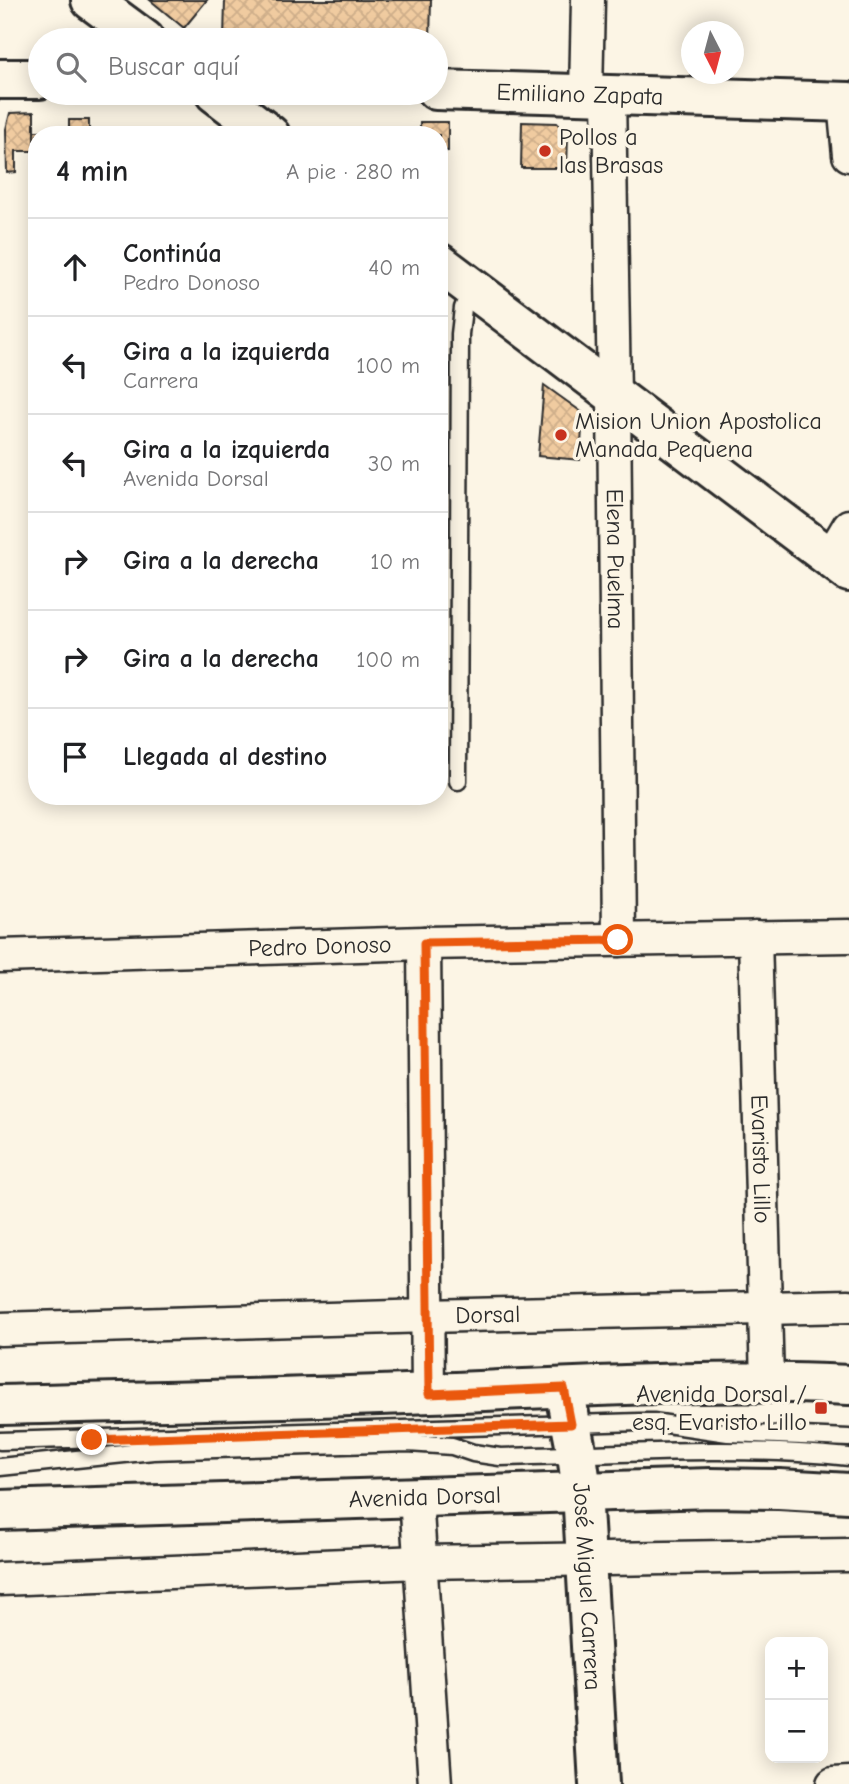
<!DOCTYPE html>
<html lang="es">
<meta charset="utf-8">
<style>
:root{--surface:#fff;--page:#f2f2f2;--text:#202124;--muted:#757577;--line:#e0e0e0}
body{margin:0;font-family:"Comic Neue",sans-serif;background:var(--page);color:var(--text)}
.controls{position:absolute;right:21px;bottom:21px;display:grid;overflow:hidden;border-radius:14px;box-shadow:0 4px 18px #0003}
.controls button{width:63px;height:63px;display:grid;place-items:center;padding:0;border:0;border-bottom:2px solid var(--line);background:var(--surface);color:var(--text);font:35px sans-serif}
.compass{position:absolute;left:681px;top:21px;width:63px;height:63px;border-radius:50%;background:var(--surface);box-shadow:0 4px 18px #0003;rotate:174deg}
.stop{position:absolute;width:21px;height:21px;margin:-16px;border:5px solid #ea580c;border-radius:50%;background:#fff}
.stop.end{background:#ea580c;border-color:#fff;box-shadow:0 2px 7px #0008}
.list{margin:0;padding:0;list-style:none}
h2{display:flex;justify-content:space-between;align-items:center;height:91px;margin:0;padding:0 28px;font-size:30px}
h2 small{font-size:23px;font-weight:400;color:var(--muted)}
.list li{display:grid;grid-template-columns:46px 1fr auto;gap:21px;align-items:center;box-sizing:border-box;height:98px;padding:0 28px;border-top:2px solid var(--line)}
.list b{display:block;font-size:26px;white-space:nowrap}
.list p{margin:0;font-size:23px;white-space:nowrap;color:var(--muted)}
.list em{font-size:23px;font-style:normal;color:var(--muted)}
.icon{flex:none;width:38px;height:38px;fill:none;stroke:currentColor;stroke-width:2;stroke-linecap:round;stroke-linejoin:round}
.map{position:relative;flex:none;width:849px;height:1784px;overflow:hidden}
.search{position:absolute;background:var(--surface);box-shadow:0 4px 18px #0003;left:28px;top:28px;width:420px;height:77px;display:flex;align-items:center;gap:18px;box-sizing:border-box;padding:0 24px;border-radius:38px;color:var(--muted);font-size:26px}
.panel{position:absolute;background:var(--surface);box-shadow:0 4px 18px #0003;left:28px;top:126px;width:420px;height:679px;border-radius:28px}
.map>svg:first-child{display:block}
</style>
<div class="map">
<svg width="849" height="1784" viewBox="0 0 849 1784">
<defs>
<pattern id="building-cross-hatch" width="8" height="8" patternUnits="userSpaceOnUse" patternTransform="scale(1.75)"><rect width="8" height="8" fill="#f0cba0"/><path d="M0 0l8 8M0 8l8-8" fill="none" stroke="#ceae8a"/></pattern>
</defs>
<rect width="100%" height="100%" fill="#fcf5e5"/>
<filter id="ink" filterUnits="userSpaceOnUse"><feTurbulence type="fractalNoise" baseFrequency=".0143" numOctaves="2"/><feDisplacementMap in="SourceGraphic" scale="14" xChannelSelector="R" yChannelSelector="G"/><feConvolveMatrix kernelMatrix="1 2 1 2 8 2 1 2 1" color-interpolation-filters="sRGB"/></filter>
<g filter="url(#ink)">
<path fill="url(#building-cross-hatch)" stroke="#2b2b2b" stroke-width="2" d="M 150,0 L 207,0 L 184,28 Z
M 225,0 L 431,0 L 430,40 L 224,40 Z
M 34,112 L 34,151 L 16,151 L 16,172 L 7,173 L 6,129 L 10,113 Z
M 69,120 L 89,120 L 89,135 L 69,135 Z
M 420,122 L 448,122 L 448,151 L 439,151 L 439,135 L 420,135 Z
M 522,122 L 557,123 L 568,135 L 567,168 L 521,168 Z
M 34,131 L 69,131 L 69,135 L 37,135 L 37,199 L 34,199 Z
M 544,385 L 583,413 L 580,460 L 538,456 Z"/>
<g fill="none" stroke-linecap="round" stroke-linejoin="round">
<defs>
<path id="lane" d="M 458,781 L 460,334 L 463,308 L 472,288
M 0,1441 L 639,1422 L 653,1422 L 728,1433 L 849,1438
M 0,1467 L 153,1451 L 408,1443 L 452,1446 L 473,1453 L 500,1457 C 616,1454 733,1445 849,1457"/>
<g id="street">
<path d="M 586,95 L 588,0"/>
<path id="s1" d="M 609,95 L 614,395 L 619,940"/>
<path d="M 844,102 L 849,155"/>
<path d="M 830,558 L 849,526"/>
<path id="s2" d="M 755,937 L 767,1382"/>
<path d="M 424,943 L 428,1394"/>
<path id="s3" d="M 0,956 L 424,943 L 849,936"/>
<path id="s4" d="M 0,1329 L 428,1316 L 849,1306"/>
<path d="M 416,1497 L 435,1784"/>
<path d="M 0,1579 L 420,1562 L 849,1555"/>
<path d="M 833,1784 L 849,1783"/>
</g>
<g id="secondary">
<path d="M 91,0 L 145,40"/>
<path d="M 0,79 L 40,79"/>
<path id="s5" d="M 436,90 L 849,102"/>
<path d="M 215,93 L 270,135"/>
<path d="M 439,263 L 849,572"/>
<path id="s6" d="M 564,1388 L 577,1455 L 582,1491 L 599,1784"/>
</g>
<g id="primary">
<path d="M 0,1405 C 143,1401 287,1399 430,1393 C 569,1388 709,1378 849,1385"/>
<path id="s7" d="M 0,1510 L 711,1488 L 779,1489 L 849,1493"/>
</g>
</defs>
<use href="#lane" stroke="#2b2b2b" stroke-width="21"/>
<use href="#street" stroke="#2b2b2b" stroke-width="37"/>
<use href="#secondary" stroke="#2b2b2b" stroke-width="44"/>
<use href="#primary" stroke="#2b2b2b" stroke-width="44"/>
<use href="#lane" stroke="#fcf5e5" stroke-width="16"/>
<use href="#street" stroke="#fcf5e5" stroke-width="32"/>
<use href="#secondary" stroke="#fcf5e5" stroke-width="38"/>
<use href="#primary" stroke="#fcf5e5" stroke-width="38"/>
</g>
</g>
<g fill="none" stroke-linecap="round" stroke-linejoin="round" filter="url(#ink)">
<path stroke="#ea580c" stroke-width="9" d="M 92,1440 L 571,1424 L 564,1388 L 429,1394 L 424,943 L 618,940"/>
</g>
<g fill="#c8321e" stroke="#fcf5e5" stroke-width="2.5">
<circle cx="545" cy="151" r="7"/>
<circle cx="561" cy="435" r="7"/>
<rect x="814" y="1401" width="14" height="14" rx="3.5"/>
</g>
<g text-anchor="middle" stroke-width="7" stroke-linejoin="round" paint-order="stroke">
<g font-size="24" fill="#2b2b2b" stroke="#fcf5e5">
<text dy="8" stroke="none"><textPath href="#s5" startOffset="144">Emiliano Zapata</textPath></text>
<text dy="8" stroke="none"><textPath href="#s1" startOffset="464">Elena Puelma</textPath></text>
<text dy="8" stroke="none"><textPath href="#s3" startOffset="320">Pedro Donoso</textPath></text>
<text dy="8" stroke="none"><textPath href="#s2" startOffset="222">Evaristo Lillo</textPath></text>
<text dy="8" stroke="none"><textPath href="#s4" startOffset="488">Dorsal</textPath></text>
<text dy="8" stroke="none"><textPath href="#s7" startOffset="425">Avenida Dorsal</textPath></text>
<text dy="8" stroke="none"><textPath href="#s6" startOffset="200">José Miguel Carrera</textPath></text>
</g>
<g font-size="24" fill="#2b2b2b" stroke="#fcf5e5" text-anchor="start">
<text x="559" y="145">Pollos a<tspan x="559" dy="28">las Brasas</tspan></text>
<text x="575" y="429">Mision Union Apostolica<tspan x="575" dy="28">Manada Pequena</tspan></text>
<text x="807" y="1402" text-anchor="end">Avenida Dorsal /<tspan x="807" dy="28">esq. Evaristo Lillo</tspan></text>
</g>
</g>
</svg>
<div class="controls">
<button>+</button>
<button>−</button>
</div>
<svg class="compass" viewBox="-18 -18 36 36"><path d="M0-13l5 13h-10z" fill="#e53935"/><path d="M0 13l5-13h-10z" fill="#757577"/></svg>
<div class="stop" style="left:618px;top:940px"></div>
<div class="stop end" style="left:92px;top:1440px"></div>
<div class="search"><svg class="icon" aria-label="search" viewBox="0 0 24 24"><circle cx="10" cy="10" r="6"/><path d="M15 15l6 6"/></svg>Buscar aquí</div>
<section class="panel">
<h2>4 min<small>A pie · 280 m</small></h2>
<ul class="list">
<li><svg class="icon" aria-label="ahead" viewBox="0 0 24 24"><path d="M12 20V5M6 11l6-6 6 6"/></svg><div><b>Continúa</b><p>Pedro Donoso</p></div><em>40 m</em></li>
<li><svg class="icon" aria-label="left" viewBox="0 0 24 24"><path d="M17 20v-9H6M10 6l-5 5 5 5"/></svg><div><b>Gira a la izquierda</b><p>Carrera</p></div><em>100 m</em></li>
<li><svg class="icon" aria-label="left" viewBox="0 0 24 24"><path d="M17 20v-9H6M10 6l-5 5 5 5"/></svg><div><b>Gira a la izquierda</b><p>Avenida Dorsal</p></div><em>30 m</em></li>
<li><svg class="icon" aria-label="right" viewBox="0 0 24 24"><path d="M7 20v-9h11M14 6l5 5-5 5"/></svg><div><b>Gira a la derecha</b></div><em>10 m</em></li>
<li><svg class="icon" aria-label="right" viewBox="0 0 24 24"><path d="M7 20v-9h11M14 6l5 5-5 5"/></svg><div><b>Gira a la derecha</b></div><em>100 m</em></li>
<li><svg class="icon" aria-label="arrive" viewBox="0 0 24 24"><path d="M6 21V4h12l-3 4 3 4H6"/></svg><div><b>Llegada al destino</b></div></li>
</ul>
</section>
</div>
